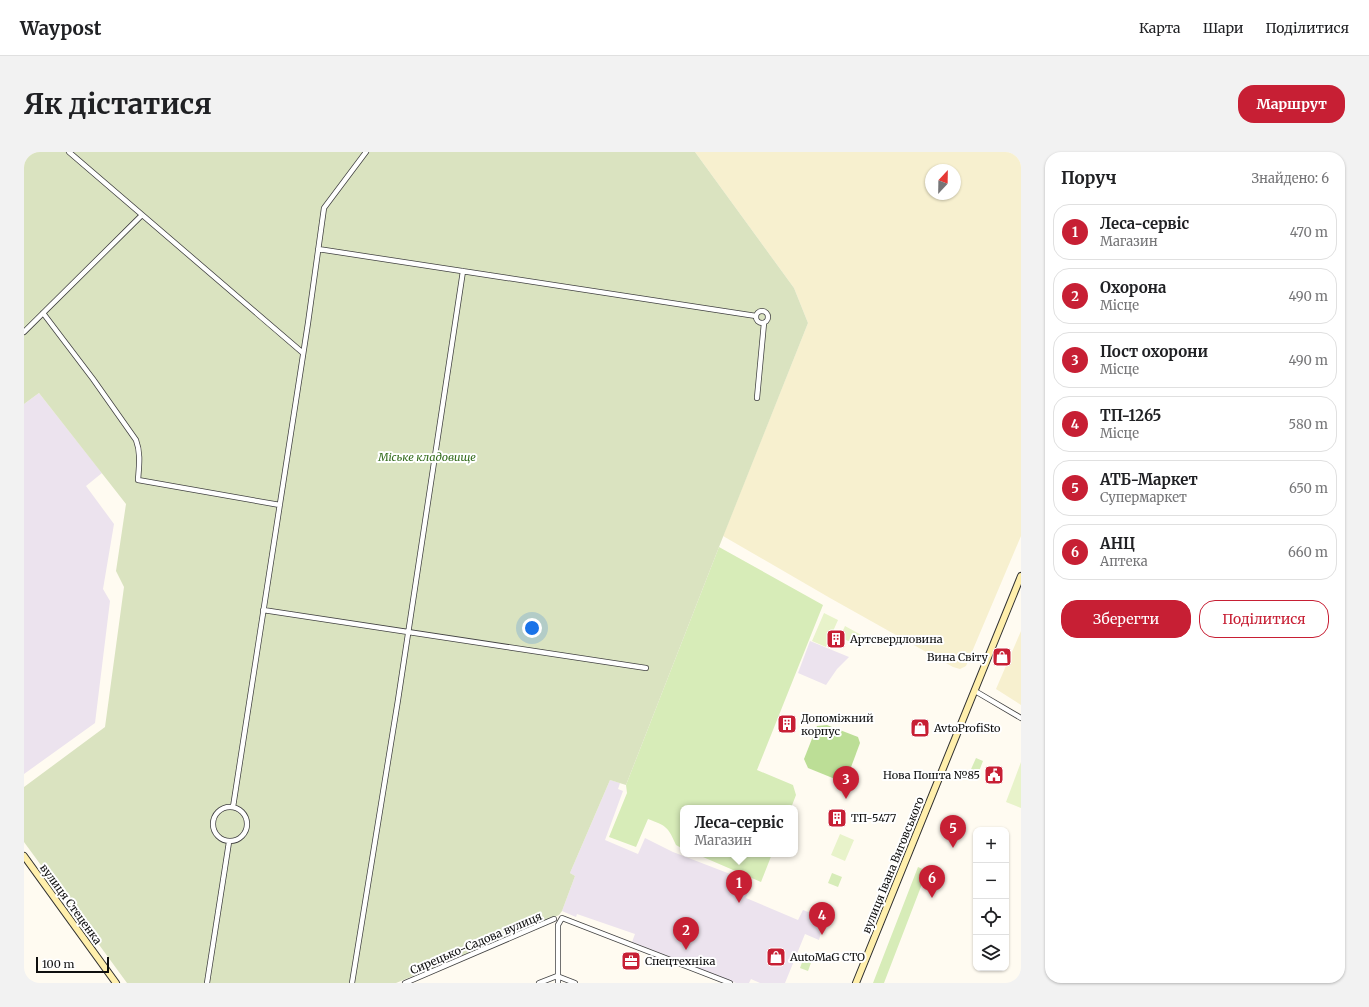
<!DOCTYPE html>
<html lang="uk">
<meta charset="utf-8">
<style>
:root{--surface:#fff;--page:#f2f2f2;--text:#202124;--muted:#757577;--line:#e0e0e0;--accent:#c71f34}
body{margin:0;font-family:Merriweather,serif;background:var(--page);color:var(--text)}
.controls{position:absolute;right:12px;bottom:12px;display:grid;overflow:hidden;border-radius:8px;box-shadow:0 1px 3px #0004}
.controls button{width:36px;height:36px;display:grid;place-items:center;padding:0;border:0;border-bottom:1px solid var(--line);background:var(--surface);color:var(--text);font:20px sans-serif}
.compass{position:absolute;left:901px;top:12px;width:36px;height:36px;border-radius:50%;background:var(--surface);box-shadow:0 1px 3px #0004;rotate:22deg}
.scale{position:absolute;left:12px;bottom:10px;width:73px;box-sizing:border-box;padding-left:4px;border:2px solid #0f0f0f;border-top:0;font-size:11px;line-height:14px;white-space:nowrap;color:#0f0f0f;-webkit-text-stroke:3px #fff;paint-order:stroke}
.you{position:absolute;left:508px;top:476px;width:14px;height:14px;margin:-10px;border:3px solid #fff;border-radius:50%;background:#1a73e8;box-shadow:0 0 0 6px #1a73e833}
.badge{display:grid;place-items:center;width:26px;height:26px;border-radius:50%;background:var(--accent);color:#fff;font-size:13px;font-weight:700}
.pin{position:absolute;translate:-50% -33px;filter:drop-shadow(0 1px 2px #0008)}
.pin::after{content:'';position:absolute;top:21px;width:14px;height:12px;background:inherit;clip-path:polygon(0 0,100% 0,50% 100%)}
.popup{position:absolute;left:656px;top:653px;width:118px;height:52px;box-sizing:border-box;display:grid;place-content:center;border-radius:8px;background:var(--surface);filter:drop-shadow(0 1px 3px #0005);font-size:13px;white-space:nowrap;color:var(--muted)}
.popup b{font-size:15px;color:var(--text)}
.popup::after{content:'';position:absolute;left:50%;top:100%;margin-left:-8px;border:8px solid transparent;border-top-color:var(--surface)}
.list{margin:0;padding:0;list-style:none}
h2{display:flex;justify-content:space-between;align-items:center;height:52px;margin:0;padding:0 16px;font-size:17px}
h2 small{font-size:13px;font-weight:400;color:var(--muted)}
.list li{display:grid;grid-template-columns:26px 1fr auto;gap:12px;align-items:center;box-sizing:border-box;height:56px;margin:0 8px 8px;padding:0 8px;border:1px solid var(--line);border-radius:16px}
.list b{display:block;font-size:15px;white-space:nowrap}
.list p{margin:0;font-size:13px;white-space:nowrap;color:var(--muted)}
.list em{font-size:13px;font-style:normal;color:var(--muted)}
.actions{display:flex;gap:8px;padding:12px 16px}
.actions a{flex:1;padding:9px 0;border:1px solid var(--accent);border-radius:16px;text-align:center;font-size:14px;color:var(--accent)}
.actions .main{background:var(--accent);color:#fff}
.icon{flex:none;width:22px;height:22px;fill:none;stroke:currentColor;stroke-width:2;stroke-linecap:round;stroke-linejoin:round}
.map{position:relative;flex:none;width:997px;height:831px;overflow:hidden;border-radius:16px}
header{display:flex;align-items:center;gap:24px;box-sizing:border-box;height:56px;padding:0 20px;background:var(--surface);border-bottom:1px solid var(--line)}
header strong{font-size:19px}
nav{display:flex;gap:22px;margin-inline-start:auto;font-size:14px}
.intro{display:flex;align-items:center;justify-content:space-between;box-sizing:border-box;height:96px;padding:0 24px}
h1{margin:0;font-size:28px}
.button{padding:10px 18px;border-radius:16px;background:var(--accent);color:#fff;font-size:14px;font-weight:700}
main{display:flex;gap:24px;padding:0 24px}
aside{flex:1;background:var(--surface);border-radius:16px;box-shadow:0 1px 3px #0004}
.map>svg:first-child{display:block}
</style>
<header>
<strong>Waypost</strong>
<nav><a>Карта</a><a>Шари</a><a>Поділитися</a></nav>
</header>
<div class="intro"><h1>Як дістатися</h1><a class="button">Маршрут</a></div>
<main>
<div class="map">
<svg width="997" height="831" viewBox="0 0 997 831">
<rect width="100%" height="100%" fill="#fffbf1"/>
<path fill="#ece3ee" d="M 15,241 L 78,321 L 62,334 L 90,372 L 79,437 L 86,449 L 71,571 L 0,622 L 0,252 Z
M 786,489 L 825,505 L 813,517 L 802,533 L 774,521 Z
M 586,628 L 596,631 L 594,637 L 599,639 L 581,688 L 614,702 L 621,686 L 649,700 L 727,730 L 722,746 L 774,768 L 779,758 L 797,765 L 793,775 L 797,781 L 795,788 L 781,782 L 761,831 L 736,831 L 727,827 L 725,831 L 712,831 L 608,790 L 611,782 L 553,762 L 552,765 L 538,759 L 551,724 L 546,721 Z"/>
<path fill="#f7f0cf" fill-rule="evenodd" d="M 671,0 L 997,0 L 997,384 L 942,514 L 936,517 L 929,515 L 806,446 L 699,384 L 784,171 L 770,136 ZM 907,18 L 931,18 L 931,42 L 907,42 Z
M 997,479 L 997,553 L 972,537 Z"/>
<path fill="#d7ecb8" d="M 695,395 L 799,453 L 733,618 L 769,633 L 772,643 L 767,656 L 659,656 L 659,697 L 652,693 C 644,675 643,674 624,667 L 612,695 L 585,685 L 603,641 L 602,633 Z
M 952,606 L 959,609 L 952,627 L 944,624 Z
M 672,702 L 748,702 L 737,730 Z
M 894,715 L 903,719 L 860,831 L 849,831 Z
M 808,721 L 818,725 L 814,735 L 804,731 Z
M 780,805 L 788,808 L 784,819 L 776,816 Z"/>
<path fill="#bcde96" d="M 803,573 L 834,585 L 836,591 L 823,626 L 816,629 L 784,616 L 780,607 L 793,574 Z"/>
<path fill="#dae3c0" d="M 0,0 L 671,0 L 770,136 L 784,171 L 695,395 L 602,633 L 586,628 L 546,721 L 551,724 L 538,759 L 535,763 L 372,831 L 103,831 L 0,690 L 0,635 L 81,575 L 100,435 L 92,419 L 102,352 L 15,241 L 0,252 Z"/>
<path fill="#e8f3ca" d="M 800,461 L 814,468 L 802,495 L 788,489 Z
M 821,474 L 839,484 L 834,494 L 816,485 Z
M 997,610 L 997,656 L 982,650 Z
M 816,682 L 830,688 L 821,709 L 807,703 Z"/>
<g fill="none" stroke-linecap="round" stroke-linejoin="round">
<defs>
<path id="minor" d="M 45,0 L 279,201
M 294,97 L 732,164
M732 165a6 6 0 1 1 12 0a6 6 0 1 1-12 0Z
M 19,161 L 69,227 L 112,288 C 117,301 115,314 114,328 L 256,353
M 0,180 L 118,63
M 733,246 L 740,171
M 239,458 L 622,516
M 951,539 L 997,566
M189 672a17 17 0 1 1 34 0a17 17 0 1 1-34 0Z
M 209,655 L 284,171 L 300,56 L 342,0
M 183,831 L 205,690
M 328,831 L 374,548 L 439,119
M 381,831 L 530,767
M 515,831 L 533,824 L 551,831
M 534,831 L 534,773 L 538,766 L 706,831"/>
<path id="secondary" d="M 0,704 L 92,831
M 832,831 L 997,424"/>
</defs>
<use href="#minor" stroke="#424242" stroke-width="6"/>
<use href="#secondary" stroke="#313131" stroke-width="8"/>
<use href="#minor" stroke="#fff" stroke-width="4.5"/>
<use href="#secondary" stroke="#ffefac" stroke-width="6"/>
</g>
<defs>
<symbol id="building-square" viewBox="-11 -11 22 22"><rect x="-9" y="-9" width="18" height="18" rx="4" fill="#c71f34" stroke="#fff"/><path d="M-4-6H4V6H1V3H-1V6H-4ZM-2.5-4.3h1.7v1.8h-1.7ZM.8-4.3h1.7v1.8H.8ZM-2.5-1h1.7V.8h-1.7ZM.8-1h1.7V.8H.8Z" fill="#fff"/></symbol>
<symbol id="shop-square" viewBox="-11 -11 22 22"><rect x="-9" y="-9" width="18" height="18" rx="4" fill="#c71f34" stroke="#fff"/><path d="M-5-2.5h2.3a2.7 3.5 0 0 1 5.4 0H5L5.5 6h-11ZM-1.5-2.5h3a1.5 2.3 0 0 0-3 0Z" fill="#fff"/></symbol>
<symbol id="civic-square" viewBox="-11 -11 22 22"><rect x="-9" y="-9" width="18" height="18" rx="4" fill="#c71f34" stroke="#fff"/><path d="M-.6-6.5H3V-4.5H.6V-3L4-1V1h2V6H-6V1h2V-1L-.6-3ZM-1.2 2.5V6h2.4V2.5Z" fill="#fff"/></symbol>
<symbol id="office-square" viewBox="-11 -11 22 22"><rect x="-9" y="-9" width="18" height="18" rx="4" fill="#c71f34" stroke="#fff"/><path d="M-6-3h4V-5.5h4V-3h4V5H-6ZM-1-4.5V-3h2v-1.5ZM-6 0V1H6V0Z" fill="#fff"/></symbol>
</defs>
<g fill-rule="evenodd">
<use href="#building-square" x="801" y="476" width="22" height="22"/>
<use href="#shop-square" x="967" y="494" width="22" height="22"/>
<use href="#building-square" x="752" y="561" width="22" height="22"/>
<use href="#shop-square" x="885" y="565" width="22" height="22"/>
<use href="#civic-square" x="959" y="612" width="22" height="22"/>
<use href="#building-square" x="802" y="655" width="22" height="22"/>
<use href="#shop-square" x="741" y="794" width="22" height="22"/>
<use href="#office-square" x="596" y="798" width="22" height="22"/>
</g>
<g text-anchor="middle" stroke-width="4" stroke-linejoin="round" paint-order="stroke">
<g font-size="11" font-style="italic" fill="#326b1b" stroke="#fff">
<text x="403" y="309">Міське кладовище</text>
</g>
<g font-size="11" fill="#0f0f0f" stroke="#fff" text-anchor="start">
<text x="826" y="491">Артсвердловина</text>
<text x="964" y="509" text-anchor="end">Вина Світу</text>
<text x="777" y="570">Допоміжний<tspan x="777" dy="13">корпус</tspan></text>
<text x="910" y="580">AvtoProfiSto</text>
<text x="956" y="627" text-anchor="end">Нова Пошта №85</text>
<text x="827" y="670">ТП-5477</text>
<text x="766" y="809">AutoMaG СТО</text>
<text x="621" y="813">Спецтехніка</text>
</g>
<g font-size="11" fill="#0f0f0f" stroke="#fff">
<text transform="translate(869 713) rotate(-68)" y="4">вулиця Івана Виговського</text>
<text transform="translate(47 752) rotate(54)" y="4">вулиця Стеценка</text>
<text transform="translate(452 791) rotate(-23)" y="4">Сирецько-Садова вулиця</text>
</g>
</g>
</svg>
<div class="controls">
<button>+</button>
<button>−</button>
<button><svg class="icon" aria-label="locate" viewBox="0 0 24 24"><circle cx="12" cy="12" r="6"/><path d="M12 2v4M12 18v4M2 12h4M18 12h4"/></svg></button>
<button><svg class="icon" aria-label="layers" viewBox="0 0 24 24"><path d="M12 4l9 5-9 5-9-5zM3 14l9 5 9-5"/></svg></button>
</div>
<svg class="compass" viewBox="-18 -18 36 36"><path d="M0-13l5 13h-10z" fill="#e53935"/><path d="M0 13l5-13h-10z" fill="#757577"/></svg>
<div class="scale">100 m</div>
<div class="you"></div>
<div class="pin badge" style="left:715px;top:751px">1</div>
<div class="popup"><b>Леса-сервіс</b>Магазин</div>
<div class="pin badge" style="left:662px;top:798px">2</div>
<div class="pin badge" style="left:822px;top:647px">3</div>
<div class="pin badge" style="left:798px;top:783px">4</div>
<div class="pin badge" style="left:929px;top:696px">5</div>
<div class="pin badge" style="left:908px;top:746px">6</div>
</div>
<aside>
<h2>Поруч<small>Знайдено: 6</small></h2>
<ul class="list">
<li><span class="badge">1</span><div><b>Леса-сервіс</b><p>Магазин</p></div><em>470 m</em></li>
<li><span class="badge">2</span><div><b>Охорона</b><p>Місце</p></div><em>490 m</em></li>
<li><span class="badge">3</span><div><b>Пост охорони</b><p>Місце</p></div><em>490 m</em></li>
<li><span class="badge">4</span><div><b>ТП-1265</b><p>Місце</p></div><em>580 m</em></li>
<li><span class="badge">5</span><div><b>АТБ-Маркет</b><p>Супермаркет</p></div><em>650 m</em></li>
<li><span class="badge">6</span><div><b>АНЦ</b><p>Аптека</p></div><em>660 m</em></li>
</ul>
<div class="actions"><a class="main">Зберегти</a><a>Поділитися</a></div>
</aside>
</main>
